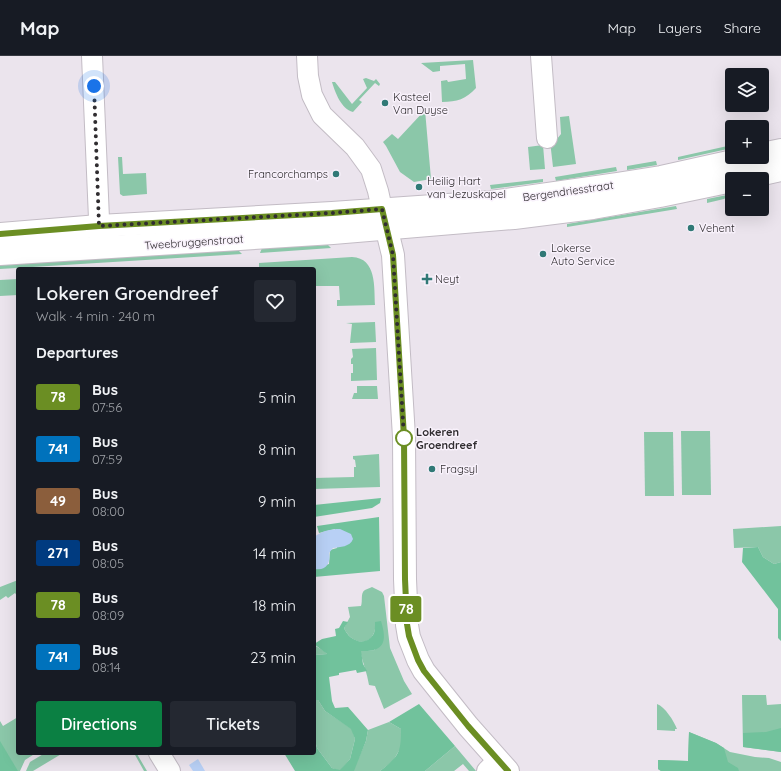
<!DOCTYPE html>
<html lang="en">
<head>
<meta charset="utf-8">
<style>
  body { margin:0; font-family:Quicksand,sans-serif; background:#242831; color:#f1f3f6; height:100vh; display:flex; flex-direction:column; font-size:15px; white-space:nowrap }
  * { box-sizing:border-box; margin:0 }
  p { font-size:13px; color:#9ea1a6 }
  .icon { flex:none; width:22px; height:22px; fill:none; stroke:currentColor; stroke-width:2; stroke-linecap:round; stroke-linejoin:round }
  .map { position:relative; flex:1; overflow:hidden }
  .side { position:absolute; left:16px; top:211px; width:300px; height:488px; display:flex; flex-direction:column; background:#171b24; border-radius:4px; box-shadow:0 4px 16px #0002 }
  .side>* { flex:none }
  .badge { padding:0 8px; border-radius:3px; font-size:14px; line-height:26px }
  .tools { position:absolute; left:725px; top:12px; display:grid; gap:8px }
  .tools a { display:grid; place-items:center; width:44px; height:44px; border-radius:4px; background:#171b24; box-shadow:0 4px 16px #0002; font-size:20px }
  .you { position:absolute; width:20px; height:20px; margin:-10px; border:3px solid #fff; border-radius:50%; background:#1a73e8; box-shadow:0 0 0 6px #1a73e833 }
  .map>.badge { position:absolute; translate:-50% -50%; box-shadow:0 0 0 2px #fff }
  h2 { padding:0 20px; font-size:15px; line-height:36px }
  .round { display:grid; place-items:center; flex:none; width:42px; height:42px; border-radius:4px; background:#242831 }
  .overview { display:flex; align-items:center; justify-content:space-between; height:68px; padding:0 20px }
  h1 { font-size:19px; font-weight:600; line-height:30px }
  .action { display:flex; gap:8px; margin-top:auto; padding:8px 20px }
  .action a { flex:1; height:46px; border-radius:4px; background:#0b8043; color:#fff; font-size:16px; font-weight:600; line-height:46px; text-align:center }
  .action a+a { background:#242831; color:#f1f3f6 }
  ul { padding:0; list-style:none }
  li { display:flex; align-items:center; gap:12px; height:52px; padding:0 20px }
  li div { flex:1 }
  li b { display:block; font-size:15px }
  li em { font-style:normal }
  li .badge { min-width:44px; font-weight:700; text-align:center }
  header { display:flex; align-items:center; gap:24px; box-sizing:border-box; height:56px; padding:0 20px; background:#171b24; border-bottom:1px solid #363941 }
  header strong { font-size:19px }
  nav { display:flex; gap:22px; margin-inline-start:auto; font-size:14px }
  .map>svg:first-child { display:block }
  .green { fill:#8bc7a9 }
  .forest { fill:#71c29c }
  .water { fill:#b8d0f5 }
  .lines { fill:none; stroke-linecap:round; stroke-linejoin:round }
  .minor-casing { stroke:#c3bcc5; stroke-width:22 }
  .tertiary-casing { stroke:#c3bcc5; stroke-width:24 }
  .primary-casing { stroke:#c3bcc5; stroke-width:24 }
  .minor { stroke:#fff; stroke-width:20 }
  .tertiary { stroke:#fff; stroke-width:22 }
  .primary { stroke:#fff; stroke-width:22 }
  .line-casing { stroke:#fff; stroke-width:9 }
  .line { stroke:#6b8e23; stroke-width:6 }
  .walk { stroke:#302d30; stroke-width:4; stroke-dasharray:0 7.2 }
  .poi-dot { fill:#307976; stroke:#f8f1fb; stroke-width:1.5 }
  .stop-dot { fill:#fff; stroke:#6b8e23; stroke-width:2 }
  .labels { text-anchor:middle; stroke-width:3; stroke-linejoin:round; paint-order:stroke }
  .poi-label { font-size:11px; fill:#302d30; stroke:#f8f1fb; text-anchor:start }
  .street-label { font-size:11px; fill:#302d30; stroke:#f8f1fb }
  .stop-label { font-size:11px; font-weight:bold; fill:#302d30; stroke:#f8f1fb; text-anchor:start }
</style>
</head>
<body>
<header>
<strong>Map</strong>
<nav><a>Map</a><a>Layers</a><a>Share</a></nav>
</header>
<div class="map">
<svg width="781" height="715" viewBox="0 0 781 715">
  <rect width="100%" height="100%" fill="#ebe4ed"/>
  <!-- green -->
  <g class="green">
    <path d="M473,4L476,32C466,43 457,46 442,46L441,25L447,24L448,26L466,23L465,8L440,10V15L433,16L421,7Z"/>
    <path d="M366,22L374,25L376,23L380,28L379,30L375,27L359,44L362,46L353,56C341,53 335,36 332,26H335L352,48L367,32L363,23Z"/>
    <path d="M425,54L431,123L414,126L400,116L386,90L383,86L392,78L398,83Z"/>
    <path d="M569,60L576,108L553,111L550,85L557,83L561,78L560,61Z"/>
    <path d="M543,89L545,113L530,114L528,91Z"/>
    <path d="M732,89V92L678,104V101Z"/>
    <path d="M118,101H122L123,118L146,117L147,138L123,140L120,138Z"/>
    <path d="M656,105L657,109L627,114V110Z"/>
    <path d="M616,111L617,115L556,125L555,121Z"/>
    <path d="M543,123V126L491,133L490,129Z"/>
    <path d="M732,138L724,143L707,147V143Z"/>
    <path d="M676,150L677,153L567,171V168Z"/>
    <path d="M328,189L331,192L260,197L262,192Z"/>
    <path d="M238,194L242,198L0,213V209Z"/>
    <path d="M352,201C377,202 374,232 375,249L337,250V244H340L339,230H314V213H259V207Z"/>
    <path d="M18,223V239L0,240V224Z"/>
    <path d="M375,266L376,286L350,287L352,268L346,267Z"/>
    <path d="M376,292L377,324L351,325V317H353V308H351V303L353,301L352,293Z"/>
    <path d="M357,330H377L378,343H352L354,337H357Z"/>
    <path d="M681,375H710L711,439H682Z"/>
    <path d="M644,376H673L674,440H645Z"/>
    <path d="M379,398L380,431L314,433V422L354,421V411H356L355,404L353,403V400Z"/>
    <path d="M781,470V506L774,508L763,501L758,491L734,492L733,473Z"/>
    <path d="M18,524V541L15,537L8,542L6,540L0,544V531Z"/>
    <path d="M372,531L382,536L384,540L390,592L404,625L412,638L384,653L375,630L369,629C367,617 363,607 360,595L375,594V573C371,593 350,587 344,572L350,561L348,551L361,550C363,545 360,537 365,534C367,533 370,532 372,531Z"/>
    <path d="M314,589L324,595L327,598L314,599Z"/>
    <path d="M742,639H766L767,649L781,648V696L743,691Z"/>
    <path d="M314,644H318L325,655L352,673L355,683L350,703L340,715L332,712L317,692L314,680Z"/>
    <path d="M657,648C665,651 674,665 677,673H675V675L657,674Z"/>
    <path d="M18,661V697H36L25,704L20,715H0V665L3,670Z"/>
    <path d="M389,666L401,673V691L393,705L380,715H353L366,685L368,674Z"/>
    <path d="M689,676L716,687L730,696L755,701L769,702L781,706V715H661L658,713V704L688,705Z"/>
    <path d="M455,690L476,715H469L463,708L454,715H425Z"/>
    <path d="M45,697H63L33,715H26L30,706Z"/>
    <path d="M134,697H138L137,698L147,715H144Z"/>
  </g>
  <!-- forest -->
  <g class="forest">
    <path d="M381,442L380,447L372,452L314,461V449Z"/>
    <path d="M379,461L380,515L314,521V512L329,508L330,494L337,492L335,473L319,477L317,470Z"/>
    <path d="M758,491L763,501L774,508L781,506V585L778,582V553L742,506L743,492Z"/>
    <path d="M343,565L348,566L344,572C348,583 364,592 373,579C375,576 375,571 375,566L381,565C384,575 388,590 374,594C370,595 365,595 361,595L363,608L367,615L357,617L356,614L339,617V619L329,621L332,645L335,652L348,651L368,674L366,685L354,715H295L284,697H314V680L317,692L332,712L340,714L350,703L355,683L351,673L325,655L318,644H314V599L327,598L314,588L322,583L336,580L335,573L339,572Z"/>
    <path d="M419,648L455,690L425,715H380C399,700 401,697 401,673L389,666Z"/>
    <path d="M781,672V696L743,691V677L766,676Z"/>
    <path d="M689,676L716,687L724,692L728,706L738,712L739,715H661L658,713V704L688,705Z"/>
    <path d="M0,685L18,715H0Z"/>
  </g>
  <!-- water -->
  <g class="water">
    <path d="M340,473L351,478L353,483C350,491 340,491 333,492L329,497C331,507 326,515 315,513L314,481C322,475 330,473 340,473Z"/>
    <path d="M198,703L205,715H193L189,709Z"/>
  </g>
  <g class="lines">
    <defs>
      <g id="minor">
        <path d="M92,0L100,186"/>
        <path d="M307,0L308,20L312,39L322,59L355,91L371,113L378,135L382,153"/>
        <path d="M541,0L547,82"/>
        <path d="M159,697L170,715"/>
        <path d="M487,715L498,704"/>
      </g>
      <path id="tertiary" d="M382,154L393,199L404,381L405,523L407,569L409,581L418,604L424,615L468,670L508,715"/>
      <g id="primary">
        <path d="M762,98L781,94"/>
        <path d="M741,123L781,114"/>
        <path d="M0,178L99,170L332,157L491,146L618,128L661,121L751,101"/>
        <path d="M0,198L333,177L514,162L593,152L660,140L732,125"/>
      </g>
    </defs>
    <!-- minor casing -->
    <use href="#minor" class="minor-casing"/>
    <!-- tertiary casing -->
    <use href="#tertiary" class="tertiary-casing"/>
    <!-- primary casing -->
    <use href="#primary" class="primary-casing"/>
    <!-- minor -->
    <use href="#minor" class="minor"/>
    <!-- tertiary -->
    <use href="#tertiary" class="tertiary"/>
    <!-- primary -->
    <use href="#primary" class="primary"/>
  </g>
  <g class="lines">
    <defs>
      <path id="line" d="M0,178L99,170L332,157L382,153L393,199L404,381L405,523L407,568L409,580L418,604L424,615L468,670L508,715"/>
    </defs>
    <!-- line casing -->
    <use href="#line" class="line-casing"/>
    <!-- line -->
    <use href="#line" class="line"/>
    <!-- walk -->
    <path class="walk" d="M94,30L99,170L332,157L382,153L393,199L404,382"/>
  </g>
  <!-- markers -->
  <g class="poi-dot">
    <circle cx="385" cy="47" r="4"/>
    <circle cx="336" cy="118" r="4"/>
    <circle cx="419" cy="131" r="4"/>
    <circle cx="691" cy="172" r="4"/>
    <circle cx="543" cy="198" r="4"/>
    <path d="M425 217h4v4h4v4h-4v4h-4v-4h-4v-4h4z"/>
    <circle cx="432" cy="413" r="4"/>
  </g>
  <circle class="stop-dot" cx="404" cy="382" r="8"/>
  <g class="labels">
    <!-- poi labels -->
    <g class="poi-label">
      <text x="393" y="45">Kasteel<tspan x="393" dy="13">Van Duyse</tspan></text>
      <text x="328" y="122" text-anchor="end">Francorchamps</text>
      <text x="427" y="129">Heilig Hart<tspan x="427" dy="13">van Jezuskapel</tspan></text>
      <text x="699" y="176">Vehent</text>
      <text x="551" y="196">Lokerse<tspan x="551" dy="13">Auto Service</tspan></text>
      <text x="435" y="227">Neyt</text>
      <text x="440" y="417">Fragsyl</text>
    </g>
    <!-- street labels -->
    <g class="street-label">
      <text transform="translate(568 135) rotate(-8)" y="4">Bergendriesstraat</text>
      <text transform="translate(194 186) rotate(-4)" y="4">Tweebruggenstraat</text>
    </g>
    <!-- stop labels -->
    <g class="stop-label">
      <text x="416" y="380">Lokeren<tspan x="416" dy="13">Groendreef</tspan></text>
    </g>
  </g>
</svg>
<div class="tools">
<a><svg class="icon" aria-label="layers" viewBox="0 0 24 24"><path d="M12 4l9 5-9 5-9-5zM3 14l9 5 9-5"/></svg></a>
<a>+</a>
<a>−</a>
</div>
<div class="you" style="left:94px;top:30px"></div>
<b class="badge" style="left:406px;top:553px;background:#6b8e23;color:#fff">78</b>
<section class="side">
<div class="overview"><div><h1>Lokeren Groendreef</h1><p>Walk · 4 min · 240 m</p></div><a class="round"><svg class="icon" aria-label="heart" viewBox="0 0 24 24"><path d="M12 20l-8-8c-3-5 5-10 8-4 3-6 11-1 8 4z"/></svg></a></div>
<h2>Departures</h2>
<ul>
<li><span class="badge" style="background:#6b8e23;color:#fff">78</span><div><b>Bus</b><p>07:56</p></div><em>5 min</em></li>
<li><span class="badge" style="background:#0072bc;color:#fff">741</span><div><b>Bus</b><p>07:59</p></div><em>8 min</em></li>
<li><span class="badge" style="background:#8b5e3c;color:#fff">49</span><div><b>Bus</b><p>08:00</p></div><em>9 min</em></li>
<li><span class="badge" style="background:#003b80;color:#fff">271</span><div><b>Bus</b><p>08:05</p></div><em>14 min</em></li>
<li><span class="badge" style="background:#6b8e23;color:#fff">78</span><div><b>Bus</b><p>08:09</p></div><em>18 min</em></li>
<li><span class="badge" style="background:#0072bc;color:#fff">741</span><div><b>Bus</b><p>08:14</p></div><em>23 min</em></li>
</ul>
<div class="action"><a>Directions</a><a>Tickets</a></div>
</section>
</div>
</body>
</html>
